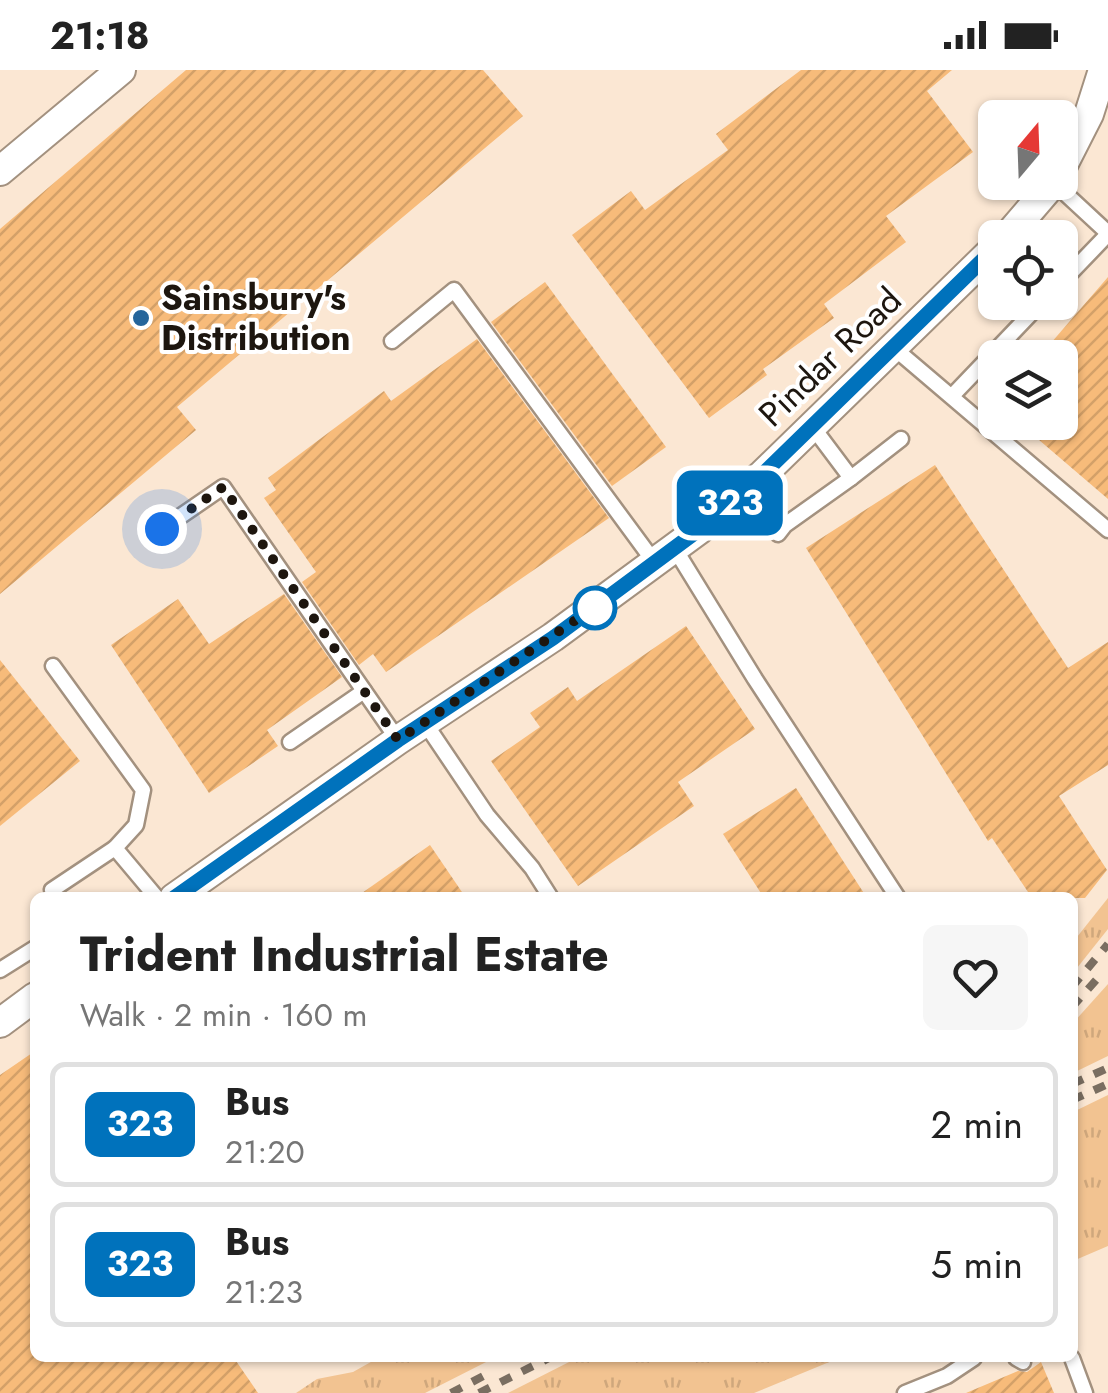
<!DOCTYPE html>
<html lang="en">
<head>
<meta charset="utf-8">
<style>
  body { margin:0; font-family:Jost,sans-serif; background:#f6f6f6; color:#222; height:100vh; display:flex; flex-direction:column; font-size:38px; white-space:nowrap }
  * { box-sizing:border-box; margin:0 }
  p { font-size:32px; color:#767676 }
  .icon { flex:none; width:55px; height:55px; fill:none; stroke:currentColor; stroke-width:2; stroke-linecap:round; stroke-linejoin:round }
  .map { position:relative; flex:1; overflow:hidden }
  .panel { position:absolute; left:30px; top:822px; width:1048px; height:470px; display:flex; flex-direction:column; background:#fff; border-radius:15px; box-shadow:0 2px 8px #0004 }
  .panel>* { flex:none }
  .badge { padding:0 20px; border-radius:15px; font-size:35px; line-height:65px }
  .needle { width:65px; rotate:19deg }
  .fabs { position:absolute; left:978px; top:30px; display:grid; gap:20px }
  .fabs a { display:grid; place-items:center; width:100px; height:100px; border-radius:15px; background:#fff; box-shadow:0 2px 8px #0004; font-size:50px }
  .you { position:absolute; width:50px; height:50px; margin:-25px; border:8px solid #fff; border-radius:50%; background:#1a73e8; box-shadow:0 0 0 15px #1a73e833 }
  .map>.badge { position:absolute; translate:-50% -50%; box-shadow:0 0 0 5px #fff }
  .round { display:grid; place-items:center; flex:none; width:105px; height:105px; border-radius:15px; background:#f6f6f6 }
  .summary { display:flex; align-items:center; justify-content:space-between; height:170px; padding:0 50px }
  h1 { font-size:48px; font-weight:700; line-height:75px }
  ul { padding:0; list-style:none }
  li { display:flex; align-items:center; gap:30px; height:125px; margin:0 20px 15px; padding:0 30px; border:5px solid #e0e0e0; border-radius:15px }
  li div { flex:1 }
  li b { display:block; font-size:38px }
  li em { font-style:normal }
  li .badge { min-width:110px; font-weight:700; text-align:center }
  .status { display:flex; justify-content:space-between; align-items:center; height:70px; padding:0 50px; background:#fff; direction:ltr }
  .status svg { height:28px; fill:currentColor }
  .map>svg:first-child { display:block }
  .grass { fill:url(#grass-tufts) }
  .building { fill:url(#building-hatch) }
  .lines { fill:none; stroke-linecap:round; stroke-linejoin:round }
  .service-casing { stroke:#a3917f; stroke-width:19 }
  .minor-casing { stroke:#a3917f; stroke-width:32 }
  .service { stroke:#fff; stroke-width:14 }
  .minor { stroke:#fff; stroke-width:28 }
  .rail { stroke:#7a6e61; stroke-width:8; stroke-dasharray:12 12; stroke-linecap:butt }
  .line-casing { stroke:#fff; stroke-width:22 }
  .line { stroke:#0072bc; stroke-width:15 }
  .walk { stroke:#1d160f; stroke-width:10; stroke-dasharray:0 18 }
  .poi-dot { fill:#25659b; stroke:#fff; stroke-width:4 }
  .stop-dot { fill:#fff; stroke:#0072bc; stroke-width:5 }
  .labels { text-anchor:middle; stroke-width:8; stroke-linejoin:round; paint-order:stroke }
  .poi-label { font-size:35px; font-weight:bold; fill:#1d160f; stroke:#fff; text-anchor:start }
  .street-label { font-size:35px; fill:#1d160f; stroke:#fff }
</style>
</head>
<body>
<div class="status"><b>21:18</b><svg viewBox="0 0 49 12"><path d="M0 12V9h3v3zM5 12V6h3v6zM10 12V3h3v9zM15 12V0h3v12zM26 1h20v11H26zM47 4h2v5h-2z"/></svg></div>
<div class="map">
<svg width="1108" height="1323" viewBox="0 0 1108 1323">
  <defs>
    <pattern id="grass-tufts" width="24" height="20" patternUnits="userSpaceOnUse" patternTransform="scale(2.5)"><rect width="24" height="20" fill="#f2c391"/><path d="M3 7l-1-3M5 7V3M7 7l1-3M15 17l-1-3M17 17v-4M19 17l1-3" fill="none" stroke="#cfa77c"/></pattern>
    <pattern id="building-hatch" width="6" height="6" patternUnits="userSpaceOnUse" patternTransform="scale(2.5)"><rect width="6" height="6" fill="#f7bb7a"/><path d="M-1 1l2-2M0 6l6-6M5 7l2-2" fill="none" stroke="#d3a068"/></pattern>
  </defs>
  <rect width="100%" height="100%" fill="#fbe7d3"/>
  <!-- grass -->
  <g class="grass">
    <path d="M1108,828V859L1073,903V872Z"/>
    <path d="M1108,914V986L1073,1003V953Z"/>
    <path d="M1108,1025V1176L1073,1191V1042Z"/>
    <path d="M378,1288H494L425,1323H296L317,1309L353,1302Z"/>
    <path d="M577,1288H839L754,1323H508Z"/>
  </g>
  <!-- building -->
  <g class="building">
    <path d="M186,0H483L523,46L177,337L196,360L0,524V159Z"/>
    <path d="M801,0H952L927,21L973,82L886,146L906,172L824,234L834,248L763,299L767,305L709,348L572,165L631,121L645,140L728,80L716,64Z"/>
    <path d="M1108,207V429L1018,352H1060V288H1038Z"/>
    <path d="M545,212L666,377L612,416L491,252Z"/>
    <path d="M477,269L609,448L386,602L373,584L359,595L302,512L316,502L264,428L276,420L268,408L384,321L391,331Z"/>
    <path d="M935,395L1068,598L1108,572V695L1059,726L1107,800L1085,828H1032L992,768L988,771L806,478Z"/>
    <path d="M284,524L342,607L267,660L278,676L209,723L111,575L178,529L209,574Z"/>
    <path d="M686,556L755,659L678,712L694,736L578,816L491,691L540,657L530,643L568,617L577,631Z"/>
    <path d="M0,590L80,691L0,756Z"/>
    <path d="M796,718L867,828H764L723,764Z"/>
    <path d="M430,775L466,828H355Z"/>
    <path d="M35,981V1288H234L258,1323H0V1005Z"/>
    <path d="M1041,1292L1054,1323H966L1018,1301L1027,1302Z"/>
  </g>
  <g class="lines">
    <defs>
      <g id="service">
        <path d="M1054,113L1108,163"/>
        <path d="M1060,214L1108,164"/>
        <path d="M392,271L454,220L655,493"/>
        <path d="M894,278L1108,460"/>
        <path d="M952,326L1042,232"/>
        <path d="M851,408L901,369"/>
        <path d="M162,459L223,417L398,670"/>
        <path d="M778,464L785,455L851,408L812,356"/>
        <path d="M675,479L755,609L898,828"/>
        <path d="M53,596L143,720L136,755L115,778L157,828"/>
        <path d="M425,653L487,745L532,798L551,828"/>
        <path d="M290,672L364,621"/>
        <path d="M54,828L52,820L115,778"/>
        <path d="M0,900L35,878"/>
        <path d="M1016,1288L1023,1292"/>
        <path d="M1072,1288L1085,1323"/>
        <path d="M905,1323L947,1306L974,1288"/>
      </g>
      <g id="minor">
        <path d="M0,101L121,0"/>
        <path d="M1060,101L1089,44L1103,0"/>
        <path d="M1006,168L1054,112"/>
        <path d="M174,828L398,670L553,567L700,459L763,404L995,178"/>
        <path d="M0,953L35,927"/>
      </g>
    </defs>
    <!-- service casing -->
    <use href="#service" class="service-casing"/>
    <!-- minor casing -->
    <use href="#minor" class="minor-casing"/>
    <!-- service -->
    <use href="#service" class="service"/>
    <!-- minor -->
    <use href="#minor" class="minor"/>
    <!-- rail -->
    <g class="rail">
      <path d="M1072,917L1108,874"/>
      <path d="M1072,937L1098,908"/>
      <path d="M1072,1014L1108,998"/>
      <path d="M1072,1030L1108,1014"/>
      <path d="M451,1323L491,1302"/>
      <path d="M479,1323L549,1288"/>
    </g>
  </g>
  <g class="lines">
    <defs>
      <path id="line" d="M174,828L398,670L553,568L700,459L763,404L995,178"/>
    </defs>
    <!-- line casing -->
    <use href="#line" class="line-casing"/>
    <!-- line -->
    <use href="#line" class="line"/>
    <!-- walk -->
    <path class="walk" d="M162,459L223,417L398,670L607,529L595,538"/>
  </g>
  <!-- markers -->
  <circle class="poi-dot" cx="141" cy="248" r="10"/>
  <circle class="stop-dot" cx="595" cy="538" r="20"/>
  <g class="labels">
    <!-- poi labels -->
    <g class="poi-label">
      <text x="161" y="240">Sainsbury's<tspan x="161" dy="40">Distribution</tspan></text>
    </g>
    <!-- street labels -->
    <g class="street-label">
      <text transform="translate(830 287) rotate(-44)" y="12">Pindar Road</text>
    </g>
  </g>
</svg>
<div class="fabs">
<a><svg class="needle" viewBox="-14 -14 28 28"><path d="M0-13l5 13h-10z" fill="#e53935"/><path d="M0 13l5-13h-10z" fill="#767676"/></svg></a>
<a><svg class="icon" aria-label="locate" viewBox="0 0 24 24"><circle cx="12" cy="12" r="6"/><path d="M12 2v4M12 18v4M2 12h4M18 12h4"/></svg></a>
<a><svg class="icon" aria-label="layers" viewBox="0 0 24 24"><path d="M12 4l9 5-9 5-9-5zM3 14l9 5 9-5"/></svg></a>
</div>
<div class="you" style="left:162px;top:459px"></div>
<b class="badge" style="left:730px;top:433px;background:#0072bc;color:#fff">323</b>
<section class="panel">
<div class="summary"><div><h1>Trident Industrial Estate</h1><p>Walk · 2 min · 160 m</p></div><a class="round"><svg class="icon" aria-label="heart" viewBox="0 0 24 24"><path d="M12 20l-8-8c-3-5 5-10 8-4 3-6 11-1 8 4z"/></svg></a></div>
<ul>
<li><span class="badge" style="background:#0072bc;color:#fff">323</span><div><b>Bus</b><p>21:20</p></div><em>2 min</em></li>
<li><span class="badge" style="background:#0072bc;color:#fff">323</span><div><b>Bus</b><p>21:23</p></div><em>5 min</em></li>
</ul>
</section>
</div>
</body>
</html>
